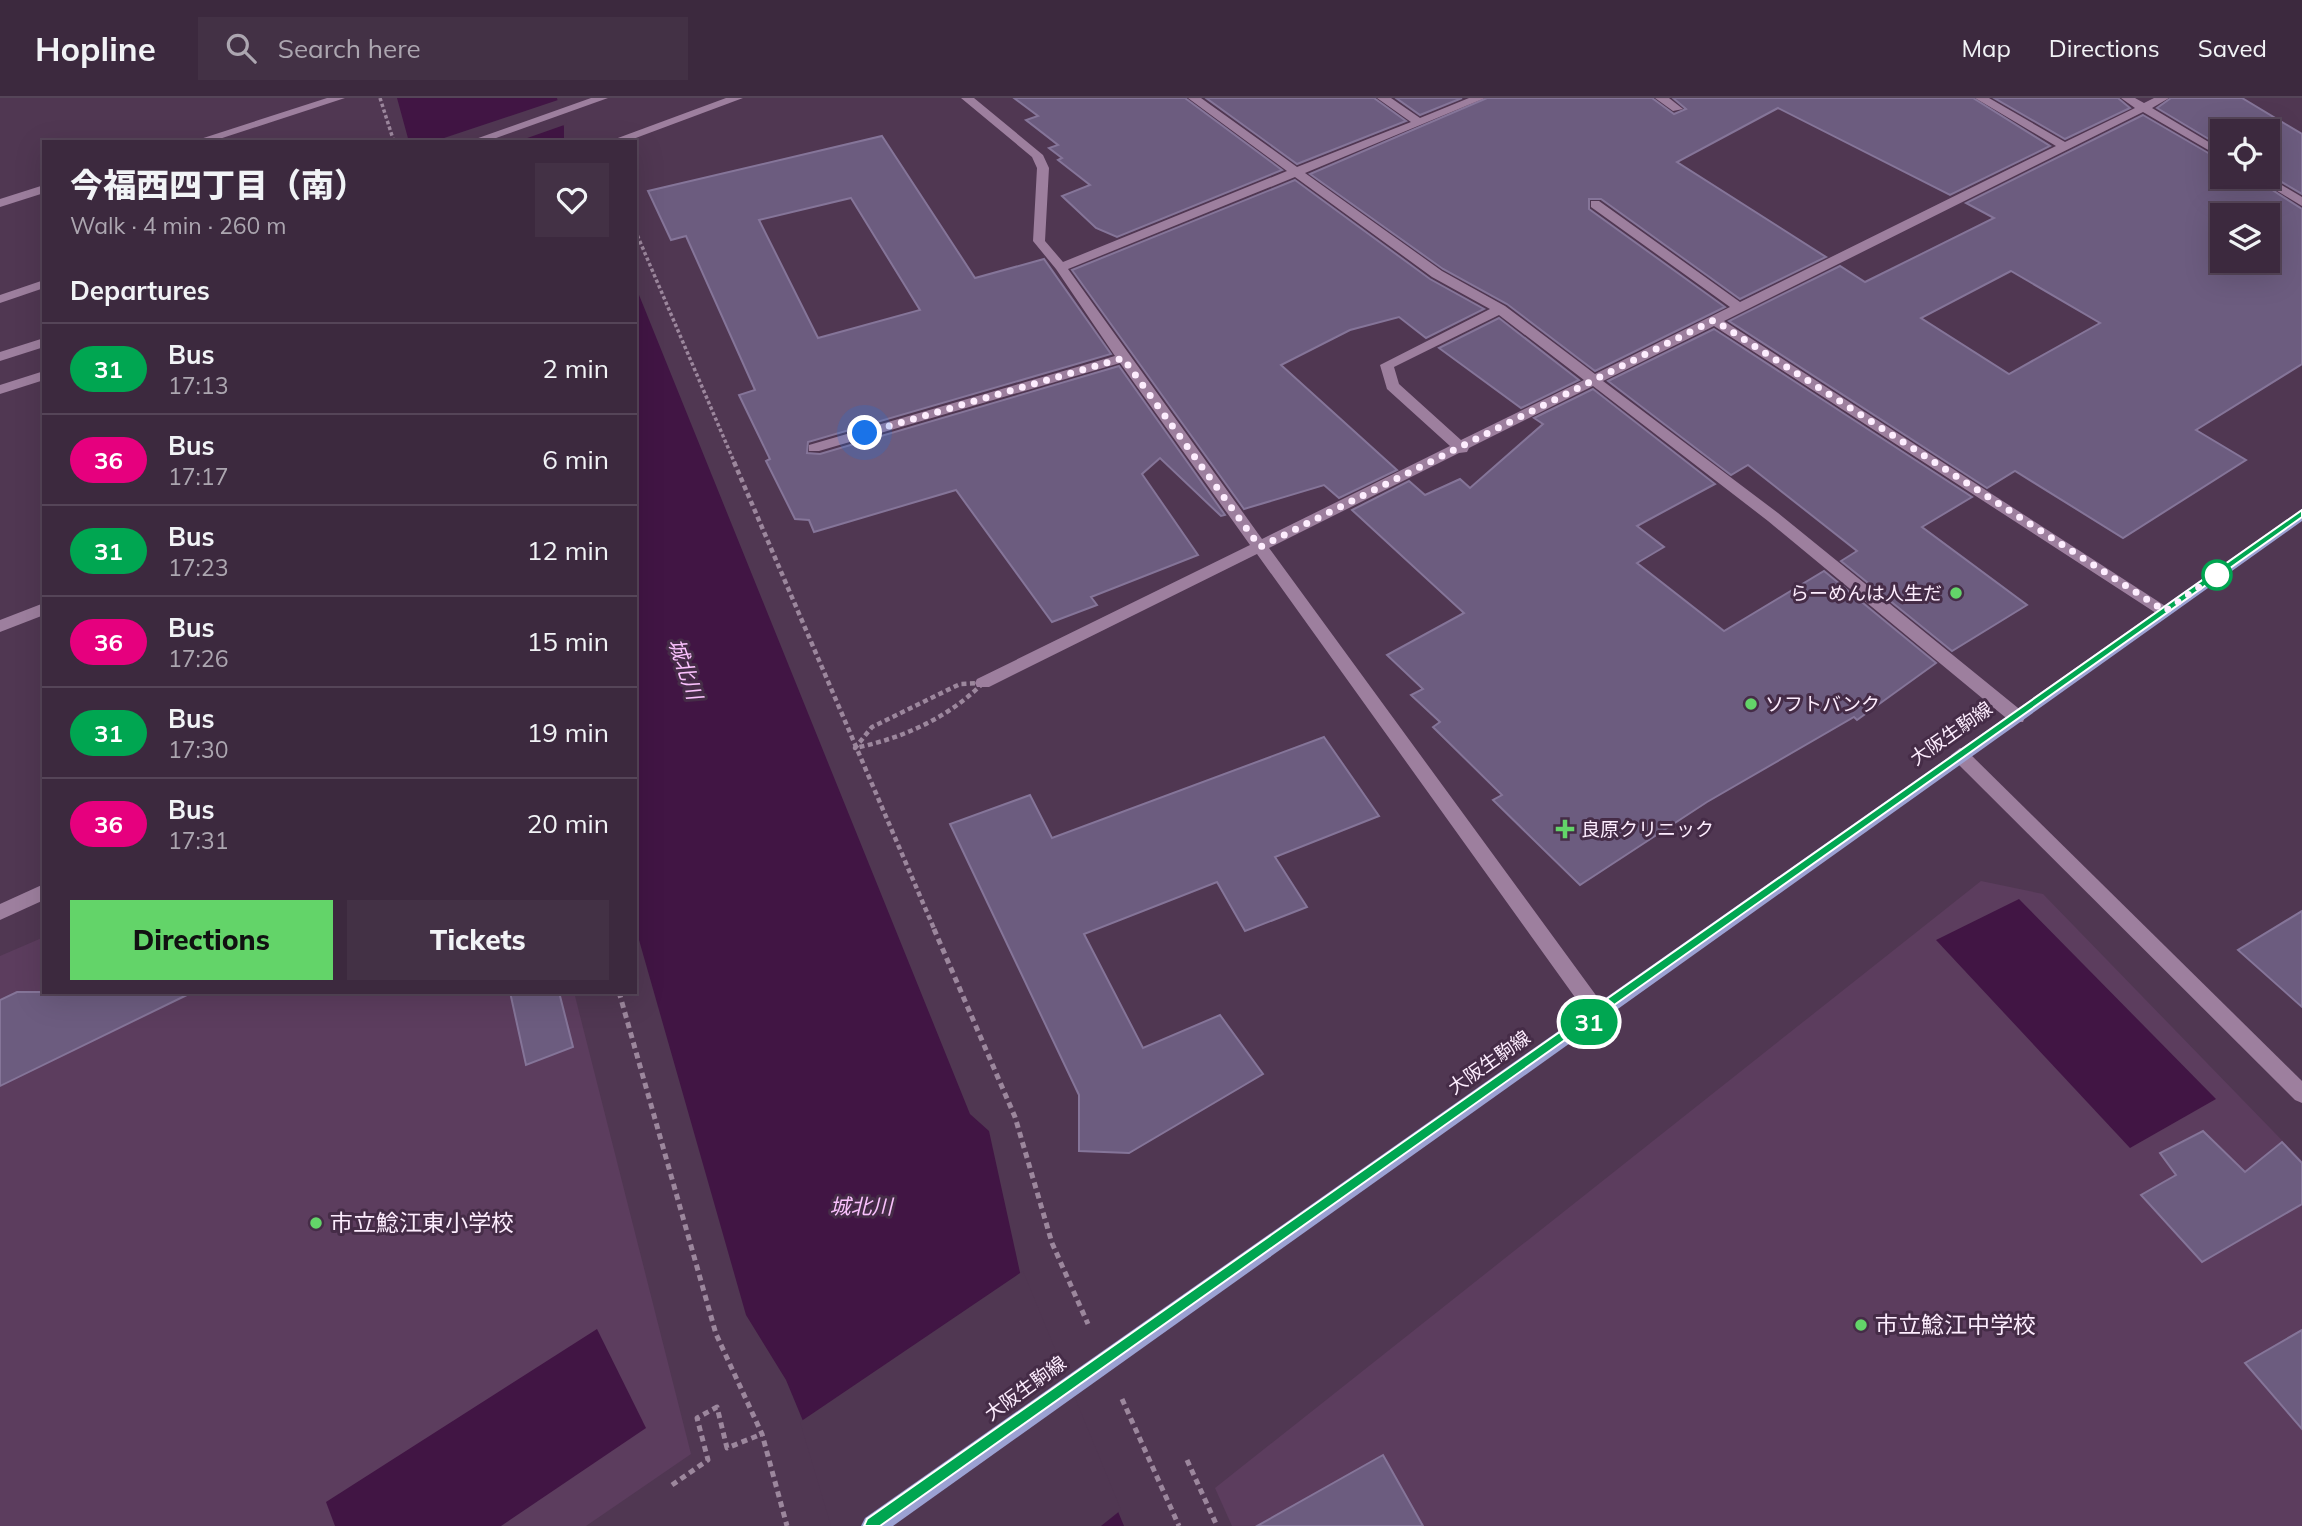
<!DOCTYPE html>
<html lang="en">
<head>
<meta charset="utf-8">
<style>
  body { margin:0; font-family:Mulish,"Noto Sans JP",sans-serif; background:#433145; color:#f1f3f6; height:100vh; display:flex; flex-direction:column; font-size:26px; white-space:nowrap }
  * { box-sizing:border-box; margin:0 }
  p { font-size:23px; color:#aca6b0 }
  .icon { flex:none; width:38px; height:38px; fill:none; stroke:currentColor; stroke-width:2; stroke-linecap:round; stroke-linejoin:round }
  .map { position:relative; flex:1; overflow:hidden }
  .sheet { position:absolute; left:42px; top:42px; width:595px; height:854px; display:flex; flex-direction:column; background:#3c293e; border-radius:0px; box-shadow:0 7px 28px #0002,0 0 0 2px #554558 }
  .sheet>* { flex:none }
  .badge { padding:0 14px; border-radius:23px; font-size:24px; line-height:46px }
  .buttons { position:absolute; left:2210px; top:21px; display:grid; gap:14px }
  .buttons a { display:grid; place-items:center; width:70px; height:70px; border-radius:0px; background:#3c293e; box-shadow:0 7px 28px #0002,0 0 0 2px #554558; font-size:35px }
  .you { position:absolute; width:35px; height:35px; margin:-18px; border:5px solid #fff; border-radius:50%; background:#1a73e8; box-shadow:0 0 0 10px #1a73e833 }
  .map>.badge { position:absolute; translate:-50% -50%; box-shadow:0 0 0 4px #fff }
  h2 { padding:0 28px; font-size:26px; line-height:63px }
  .round { display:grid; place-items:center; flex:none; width:74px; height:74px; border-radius:0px; background:#433145 }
  .summary { display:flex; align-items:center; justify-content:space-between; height:119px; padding:0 28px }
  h1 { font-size:33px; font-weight:800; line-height:52px }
  .action { display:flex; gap:14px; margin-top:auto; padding:14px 28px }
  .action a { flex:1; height:80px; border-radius:0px; background:#63d469; color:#111; font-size:28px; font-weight:800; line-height:80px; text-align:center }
  .action a+a { background:#433145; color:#f1f3f6 }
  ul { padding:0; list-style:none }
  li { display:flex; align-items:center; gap:21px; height:91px; padding:0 28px; border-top:2px solid #554558 }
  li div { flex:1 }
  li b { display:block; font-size:26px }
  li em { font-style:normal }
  li .badge { min-width:77px; font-weight:700; text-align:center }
  header { display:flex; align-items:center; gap:42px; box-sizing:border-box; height:98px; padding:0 35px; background:#3c293e; border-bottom:2px solid #554558 }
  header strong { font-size:33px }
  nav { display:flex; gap:38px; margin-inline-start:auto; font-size:24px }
  .search { width:490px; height:63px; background:#433145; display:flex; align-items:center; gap:18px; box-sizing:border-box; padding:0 24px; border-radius:0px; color:#aca6b0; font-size:26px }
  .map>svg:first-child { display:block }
  .built { fill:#5c3d5e }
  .water { fill:#411544 }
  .pier { fill:#503752 }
  .building { fill:#6c5c7f; stroke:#857599; stroke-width:2; fill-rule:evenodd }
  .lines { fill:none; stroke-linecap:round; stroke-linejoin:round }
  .path-far2 { stroke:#9c879d; stroke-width:3.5; stroke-dasharray:3.5 2.5; stroke-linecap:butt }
  .path-far1 { stroke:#9c879d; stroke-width:4.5; stroke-dasharray:5 3.5; stroke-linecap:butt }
  .path { stroke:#9c879d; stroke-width:5; stroke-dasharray:6 4.5; stroke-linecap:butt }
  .minor { fill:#9d7f9e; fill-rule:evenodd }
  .major { fill:#9ba1d3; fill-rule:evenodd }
  .line { fill:#00a651; stroke:#fff; stroke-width:2 }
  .walk { stroke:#fdedfe; stroke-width:7; stroke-dasharray:0 12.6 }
  .stop-dot { fill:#fff; stroke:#00a651; stroke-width:3.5 }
  .poi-dot { fill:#63d469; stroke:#452c47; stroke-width:2.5 }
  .labels { text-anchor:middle; stroke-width:6; stroke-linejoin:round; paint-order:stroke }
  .poi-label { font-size:19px; fill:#fdedfe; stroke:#452c47; text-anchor:start }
  .street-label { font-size:19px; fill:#fdedfe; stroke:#452c47 }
  .water-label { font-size:21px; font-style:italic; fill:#fac1fd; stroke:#452c47 }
  .near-poi-label { font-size:23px; fill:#fdedfe; stroke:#452c47; text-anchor:start }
</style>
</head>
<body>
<header>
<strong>Hopline</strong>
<div class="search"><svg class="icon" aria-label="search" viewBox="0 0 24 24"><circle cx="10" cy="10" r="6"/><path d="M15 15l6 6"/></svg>Search here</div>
<nav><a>Map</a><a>Directions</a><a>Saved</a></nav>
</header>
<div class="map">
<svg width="2302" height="1428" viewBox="0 0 2302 1428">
  <rect width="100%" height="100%" fill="#503752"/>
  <!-- built -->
  <g class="built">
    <path d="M1981,783L2043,796L2302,1063V1428H1232L1215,1390Z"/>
    <path d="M44,839V894H574L691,1356L586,1428H0V858Z"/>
  </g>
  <!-- water -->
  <g class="water">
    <path d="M397,0H557L564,29V44H409Z"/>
    <path d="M635,187L970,1016L989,1033L1021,1179L1124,1428H835L803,1323L786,1282L746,1217L635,828Z"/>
    <path d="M2019,801L2216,1001L2130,1050L1936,842Z"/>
    <path d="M597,1231L646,1330L501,1428H335L326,1404Z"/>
  </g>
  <!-- pier -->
  <g class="pier">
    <path d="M561,1L567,26L516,44H432Z"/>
    <path d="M1023,1173L1121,1412L1101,1428H831L800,1324Z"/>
  </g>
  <!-- building -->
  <g class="building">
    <path d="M1014,0H1185L1282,72L1117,139L1096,130L1062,98L1090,87L1058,62L1062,60L1049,50L1058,47L1026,22L1038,18Z"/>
    <path d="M1206,0H1374L1406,23L1297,66Z"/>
    <path d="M1396,0H1462L1420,17Z"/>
    <path d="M1487,0H1652L1674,16L1686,11L1673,0H1973L2050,48L1950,97L1778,10L1677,64L1826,159L1740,201L1601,101H1589V111L1725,209L1595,273L1507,206L1443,171L1310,76Z"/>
    <path d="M1994,0H2118L2130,10L2065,41Z"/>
    <path d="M2171,0H2242L2302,36V96L2268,76V33H2222V49L2157,10Z"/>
    <path d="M2143,17L2222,63V79H2252L2302,111V266L2196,332L2246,362L2123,440L2015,373L1987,390L1729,223L1840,168L1865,184L1994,120L1966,105ZM2222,117H2268V163H2222ZM2011,173L2100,225L2009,276L1921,220Z"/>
    <path d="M882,38L975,180L1044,161L1111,256L808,344L807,355L820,356L1119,268L1225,417L1221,418L1160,360L1142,376L1198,457L1091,499L1097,507L1052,524L956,392L814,434L809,422L795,421L766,363L770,361L739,297L755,292L686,138L671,142L648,93ZM851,100L920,212L818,240L759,122Z"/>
    <path d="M1295,82L1430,181L1484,211L1426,240L1399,219L1350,232L1281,267L1397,372L1339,400L1324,387L1244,411L1072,172Z"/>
    <path d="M1499,220L1579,282L1521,310L1439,250Z"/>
    <path d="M1714,231L1972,399L1922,429L2027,507L1952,553L1841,463L1857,453L1748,367L1731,377L1608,283Z"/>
    <path d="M1593,291L1715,386L1637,428L1664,449L1637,465L1724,533L1824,473L1936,565L1857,622L1854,619L1707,704L1580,787L1493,702L1502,697L1433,629L1440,624L1411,597L1423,591L1387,557L1464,515L1352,412L1409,383L1425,397L1460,381L1470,390L1543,326L1534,320Z"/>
    <path d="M1324,639L1379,718L1275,759L1307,809L1245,833L1217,784L1084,836L1143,950L1220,917L1263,976L1129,1055L1079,1053V997L950,726L1030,697L1052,740Z"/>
    <path d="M2302,813V909L2238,852Z"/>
    <path d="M17,894H193L0,988V902Z"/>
    <path d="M510,894H559L573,949L526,967Z"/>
    <path d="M2203,1033L2245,1074L2282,1044L2302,1065V1106L2202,1164L2141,1097L2176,1077L2160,1055Z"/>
    <path d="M2302,1232V1331L2245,1265Z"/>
    <path d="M1383,1357L1423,1428H1257Z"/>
  </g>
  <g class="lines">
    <!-- path-far2 -->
    <g class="path-far2">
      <path d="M380,0L394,44"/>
      <path d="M635,132L735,366"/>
    </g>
    <!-- path-far1 -->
    <g class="path-far1">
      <path d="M734,364L935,833"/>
      <path d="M983,585C948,620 903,640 855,650L872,629L960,586Z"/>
    </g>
    <!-- path -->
    <g class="path">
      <path d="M934,831L1015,1019L1052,1145L1088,1226"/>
      <path d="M619,894L716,1236L762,1336L787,1428"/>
      <path d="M1122,1301L1179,1428"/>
      <path d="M1187,1362L1217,1428"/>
      <path d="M672,1387L708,1362L697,1320L717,1309L727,1350L762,1336"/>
    </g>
    <!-- minor -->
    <g class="minor">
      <path d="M327,0H345L210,44H191Z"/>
      <path d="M591,0H608L485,44H467Z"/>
      <path d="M726,0H743L625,44H607Z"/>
      <path d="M961,0H974L1043,57L1049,70L1045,143L1063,164L1287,73L1188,0H1201L1297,69L1411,24L1377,0H1391L1420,20L1469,0H1485L1305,75L1442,173L1505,208L1595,276L1730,209L1591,109V103H1599L1740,204L2056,48L1975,0H1989L2065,44L2135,10L2121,0H2135L2144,5L2154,0H2169L2152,10L2222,52V60L2143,14L1724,223L2173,513L2165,519L2159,517L1714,228L1603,283L1778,415L2023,614L2025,619L2023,624H2011L1768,423L1593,288L1469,350L1467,354L1459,355L1269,450L1606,911L1609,917L1606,923L1599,926L1592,923L1257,456L989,589H977L975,585L977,581L1250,447L1120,265L819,353H809V347L1115,258L1056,171L1033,143L1037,70L1032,59ZM1295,79L1432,179L1490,211L1380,267L1387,291L1450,348L1262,441L1068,171ZM1499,217L1584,282L1461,342L1399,286L1394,269Z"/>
      <path d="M1655,0H1669L1683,11L1673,13Z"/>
      <path d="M2254,79H2268L2302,99V108Z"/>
      <path d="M44,87V95L0,109V101Z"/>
      <path d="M44,182V190L0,205V197Z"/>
      <path d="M44,240V249L0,263V254Z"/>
      <path d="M44,273V282L0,296V287Z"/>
      <path d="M44,505V517L0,534V522Z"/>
      <path d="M1960,650L1966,652L2302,983V1005L2295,1002L1954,662L1951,657Z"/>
      <path d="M44,786V802L0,822V806Z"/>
    </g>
    <!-- major -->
    <path class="major" d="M2302,411V423L893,1428H861L865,1420Z"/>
  </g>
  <!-- line -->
  <path class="line" d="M2302,412V419L880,1428H864L867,1421Z"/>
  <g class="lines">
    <!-- walk -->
    <path class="walk" d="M865,335L1123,260L1260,449L1714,222L2165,513L2223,472L2217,477"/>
  </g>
  <!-- markers -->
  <circle class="stop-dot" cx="2217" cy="477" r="14"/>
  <g class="poi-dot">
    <circle cx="1956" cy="495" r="7"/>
    <circle cx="1751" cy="606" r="7"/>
    <path d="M1561.5 720.5h7v7h7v7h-7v7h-7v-7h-7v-7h7z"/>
    <circle cx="316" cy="1125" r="7"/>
    <circle cx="1861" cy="1227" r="7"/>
  </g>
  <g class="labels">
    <!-- poi labels -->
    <g class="poi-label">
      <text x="1942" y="502" text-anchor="end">らーめんは人生だ</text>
      <text x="1765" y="613">ソフトバンク</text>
      <text x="1581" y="738">良原クリニック</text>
    </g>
    <!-- street labels -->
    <g class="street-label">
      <text transform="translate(1951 635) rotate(-35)" y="7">大阪生駒線</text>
      <text transform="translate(1489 964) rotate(-35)" y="7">大阪生駒線</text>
      <text transform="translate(1025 1290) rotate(-36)" y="7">大阪生駒線</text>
    </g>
    <!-- water labels -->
    <g class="water-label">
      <text transform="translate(685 571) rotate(71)" y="7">城北川</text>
      <text x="861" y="1116">城北川</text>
    </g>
    <!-- near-poi labels -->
    <g class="near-poi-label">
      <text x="330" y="1133">市立鯰江東小学校</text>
      <text x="1875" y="1235">市立鯰江中学校</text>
    </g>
  </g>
</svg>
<div class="buttons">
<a><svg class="icon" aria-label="locate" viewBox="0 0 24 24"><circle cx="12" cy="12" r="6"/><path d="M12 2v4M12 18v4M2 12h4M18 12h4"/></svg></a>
<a><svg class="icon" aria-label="layers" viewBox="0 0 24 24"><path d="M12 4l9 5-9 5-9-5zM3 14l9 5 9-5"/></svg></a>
</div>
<div class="you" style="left:865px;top:335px"></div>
<b class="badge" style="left:1589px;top:924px;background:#00a651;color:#fff">31</b>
<section class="sheet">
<div class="summary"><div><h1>今福西四丁目（南）</h1><p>Walk · 4 min · 260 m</p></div><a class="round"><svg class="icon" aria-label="heart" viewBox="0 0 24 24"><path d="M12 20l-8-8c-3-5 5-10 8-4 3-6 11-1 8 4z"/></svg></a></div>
<h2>Departures</h2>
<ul>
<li><span class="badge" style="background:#00a651;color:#fff">31</span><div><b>Bus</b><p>17:13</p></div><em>2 min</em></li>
<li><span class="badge" style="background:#e6007e;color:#fff">36</span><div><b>Bus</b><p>17:17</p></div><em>6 min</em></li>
<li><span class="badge" style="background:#00a651;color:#fff">31</span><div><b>Bus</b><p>17:23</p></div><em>12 min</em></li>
<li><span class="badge" style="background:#e6007e;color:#fff">36</span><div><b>Bus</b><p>17:26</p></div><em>15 min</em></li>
<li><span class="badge" style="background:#00a651;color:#fff">31</span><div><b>Bus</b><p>17:30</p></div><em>19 min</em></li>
<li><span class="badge" style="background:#e6007e;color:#fff">36</span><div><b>Bus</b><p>17:31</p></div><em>20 min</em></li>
</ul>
<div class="action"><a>Directions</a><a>Tickets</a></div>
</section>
</div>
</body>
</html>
